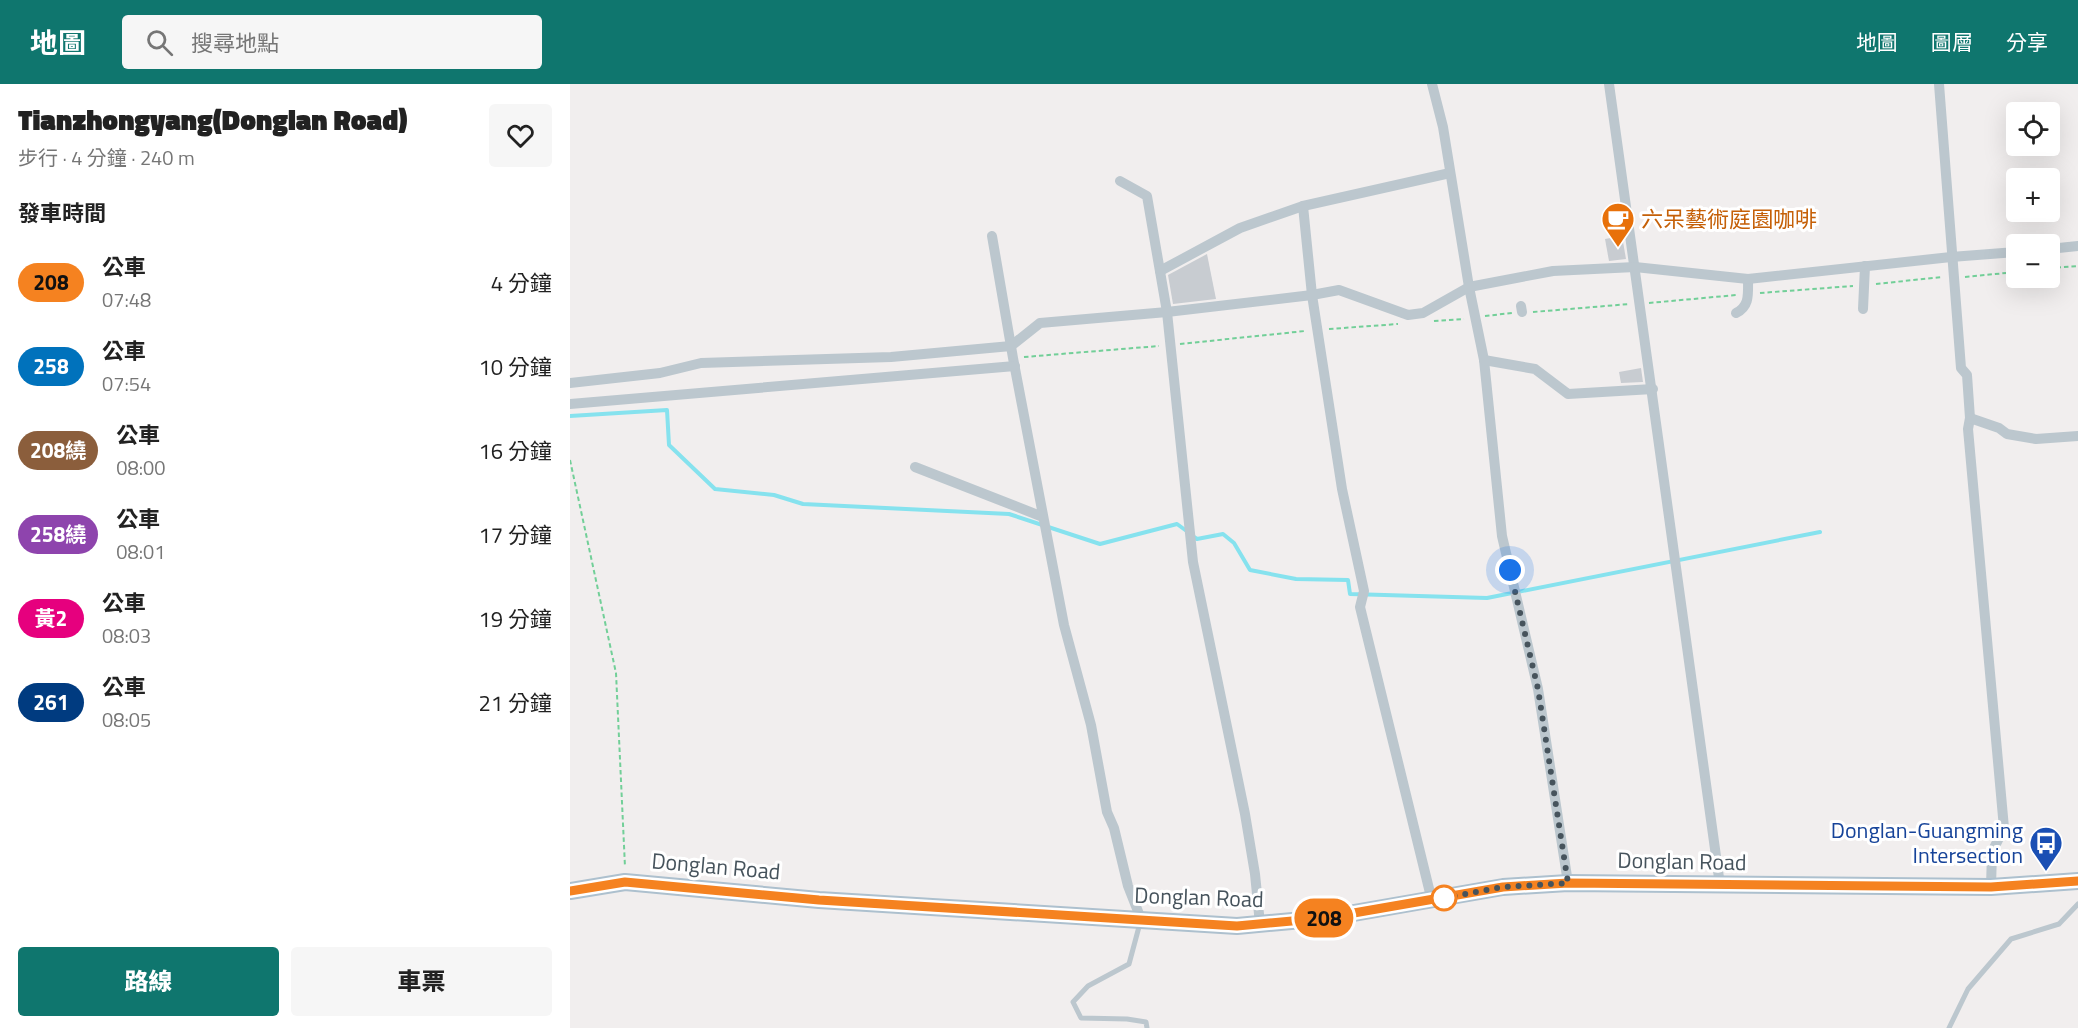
<!DOCTYPE html>
<html lang="zh-TW">
<head>
<meta charset="utf-8">
<style>
  body { margin:0; font-family:"Titillium Web","Noto Sans TC",sans-serif; background:#f6f6f6; color:#222; height:100vh; display:flex; flex-direction:column; font-size:22px; white-space:nowrap }
  * { box-sizing:border-box; margin:0 }
  p { font-size:20px; color:#767676 }
  .icon { flex:none; width:33px; height:33px; fill:none; stroke:currentColor; stroke-width:2; stroke-linecap:round; stroke-linejoin:round }
  .map { position:relative; flex:1; overflow:hidden }
  .side { display:flex; flex-direction:column; background:#fff; width:570px }
  .side>* { flex:none }
  .badge { padding:0 12px; border-radius:20px; font-size:21px; line-height:39px }
  .tools { position:absolute; left:1436px; top:18px; display:grid; gap:12px }
  .tools a { display:grid; place-items:center; width:54px; height:54px; border-radius:6px; background:#fff; box-shadow:0 6px 24px #0002; font-size:30px }
  .you { position:absolute; width:30px; height:30px; margin:-15px; border:4px solid #fff; border-radius:50%; background:#1a73e8; box-shadow:0 0 0 9px #1a73e833 }
  .map>.badge { position:absolute; translate:-50% -50%; box-shadow:0 0 0 3px #fff }
  h2 { padding:0 18px; font-size:22px; line-height:54px }
  .round { display:grid; place-items:center; flex:none; width:63px; height:63px; border-radius:6px; background:#f6f6f6 }
  .headline { display:flex; align-items:center; justify-content:space-between; height:102px; padding:0 18px }
  h1 { font-size:28px; font-weight:800; line-height:45px }
  .primary-button { display:flex; gap:12px; margin-top:auto; padding:12px 18px }
  .primary-button a { flex:1; height:69px; border-radius:6px; background:#0f766e; color:#fff; font-size:24px; font-weight:800; line-height:69px; text-align:center }
  .primary-button a+a { background:#f6f6f6; color:#222 }
  ul { padding:0; list-style:none }
  li { display:flex; align-items:center; gap:18px; height:84px; padding:0 18px }
  li div { flex:1 }
  li b { display:block; font-size:22px }
  li em { font-style:normal }
  li .badge { min-width:66px; font-weight:700; text-align:center }
  header { display:flex; align-items:center; gap:36px; box-sizing:border-box; height:84px; padding:0 30px; background:#0f766e; color:#fff }
  header strong { font-size:28px }
  nav { display:flex; gap:33px; margin-inline-start:auto; font-size:21px }
  .search { width:420px; height:54px; background:#f6f6f6; display:flex; align-items:center; gap:15px; box-sizing:border-box; padding:0 21px; border-radius:6px; color:#767676; font-size:22px }
  main { display:flex; flex:1; min-height:0 }
  .map>svg:first-child { display:block }
  .lines { fill:none; stroke-linecap:round; stroke-linejoin:round }
  .stream { stroke:#86e2ee; stroke-width:4 }
  .building { fill:#c8ccd1 }
  .path { stroke:#72cf98; stroke-width:2; stroke-dasharray:4.5 3; stroke-linecap:butt }
  .lane { stroke:#bcc7ce; stroke-width:5 }
  .street { stroke:#bcc7ce; stroke-width:10 }
  .primary { stroke:#adc0ce; stroke-width:18 }
  .line-casing { stroke:#fff; stroke-width:14 }
  .line { stroke:#f58220; stroke-width:9 }
  .walk { stroke:#46535c; stroke-width:6; stroke-dasharray:0 10.8 }
  .stop-dot { fill:#fff; stroke:#f58220; stroke-width:3 }
  .labels { text-anchor:middle; stroke-width:6; stroke-linejoin:round; paint-order:stroke }
  .food-label { font-size:22px; fill:#c56008; stroke:#fff; text-anchor:start }
  .transit-label { font-size:22px; fill:#164399; stroke:#fff; text-anchor:end }
  .street-label { font-size:22px; fill:#46535c; stroke:#fff }
</style>
</head>
<body>
<header>
<strong>地圖</strong>
<div class="search"><svg class="icon" aria-label="search" viewBox="0 0 24 24"><circle cx="10" cy="10" r="6"/><path d="M15 15l6 6"/></svg>搜尋地點</div>
<nav><a>地圖</a><a>圖層</a><a>分享</a></nav>
</header>
<main>
<section class="side">
<div class="headline"><div><h1>Tianzhongyang(Donglan Road)</h1><p>步行 · 4 分鐘 · 240 m</p></div><a class="round"><svg class="icon" aria-label="heart" viewBox="0 0 24 24"><path d="M12 20l-8-8c-3-5 5-10 8-4 3-6 11-1 8 4z"/></svg></a></div>
<h2>發車時間</h2>
<ul>
<li><span class="badge" style="background:#f58220;color:#111">208</span><div><b>公車</b><p>07:48</p></div><em>4 分鐘</em></li>
<li><span class="badge" style="background:#0072bc;color:#fff">258</span><div><b>公車</b><p>07:54</p></div><em>10 分鐘</em></li>
<li><span class="badge" style="background:#8b5e3c;color:#fff">208繞</span><div><b>公車</b><p>08:00</p></div><em>16 分鐘</em></li>
<li><span class="badge" style="background:#8e44ad;color:#fff">258繞</span><div><b>公車</b><p>08:01</p></div><em>17 分鐘</em></li>
<li><span class="badge" style="background:#e6007e;color:#fff">黃2</span><div><b>公車</b><p>08:03</p></div><em>19 分鐘</em></li>
<li><span class="badge" style="background:#003b80;color:#fff">261</span><div><b>公車</b><p>08:05</p></div><em>21 分鐘</em></li>
</ul>
<div class="primary-button"><a>路線</a><a>車票</a></div>
</section>
<div class="map">
<svg width="1508" height="944" viewBox="0 0 1508 944">
  <rect width="100%" height="100%" fill="#f1eeee"/>
  <g class="lines">
    <!-- stream -->
    <g class="stream">
      <path d="M0,332L97,326L99,361L145,405L204,411L233,420L439,430L530,460L607,440L618,448"/>
      <path d="M624,453L627,455L653,450L664,459L680,486L726,495L778,496L780,510L917,514L1250,448"/>
    </g>
  </g>
  <!-- building -->
  <g class="building">
    <path d="M1052,152L1056,175L1039,177L1035,155Z"/>
    <path d="M637,170L646,215L603,220L598,191Z"/>
    <path d="M1071,284L1073,298L1051,299L1049,288Z"/>
  </g>
  <g class="lines">
    <!-- path -->
    <g class="path">
      <path d="M1479,184L1508,182"/>
      <path d="M1395,193L1446,188"/>
      <path d="M1306,200L1372,193"/>
      <path d="M1190,209L1283,202"/>
      <path d="M1079,219L1166,211"/>
      <path d="M963,228L1059,220"/>
      <path d="M915,232L942,229"/>
      <path d="M864,237L894,235"/>
      <path d="M759,245L828,240"/>
      <path d="M610,260L735,247"/>
      <path d="M454,273L589,262"/>
      <path d="M0,376L46,589L55,783"/>
    </g>
    <!-- lane -->
    <g class="lane">
      <path d="M570,839L559,880L518,902L503,918L511,934L557,935L576,938L577,944"/>
      <path d="M1379,944L1398,905L1441,855L1489,840L1508,820"/>
    </g>
    <!-- street -->
    <g class="street">
      <path d="M862,0L873,43L899,203L914,276L932,452L968,605L998,799"/>
      <path d="M1039,0L1150,801"/>
      <path d="M1369,0L1391,284L1397,291L1400,334L1398,345L1434,744L1422,768L1421,803"/>
      <path d="M550,97L577,112L597,228L623,478L675,730L685,790L690,840"/>
      <path d="M733,122L742,211L772,405L794,507L790,523L862,817"/>
      <path d="M422,152L443,274L494,541L521,641L537,728L544,744L558,802L571,835"/>
      <path d="M1479,165L1508,162"/>
      <path d="M590,187L670,144L733,122L880,89"/>
      <path d="M951,222L952,228"/>
      <path d="M1293,225L1295,182"/>
      <path d="M1166,229C1180,222 1178,210 1178,195"/>
      <path d="M914,276L965,285L998,310L1083,305"/>
      <path d="M0,299L90,289L131,279L321,273L441,262L470,239L597,228L742,211L769,206L838,231L853,229L899,203L983,187L1065,183L1178,195L1381,173L1446,168"/>
      <path d="M0,320L445,282"/>
      <path d="M1400,334L1429,344L1437,350L1466,355L1508,352"/>
      <path d="M345,383L473,433"/>
    </g>
    <!-- primary -->
    <path class="primary" d="M0,807L55,798L249,816L667,842L755,834L933,803L998,799L1421,803L1508,797"/>
  </g>
  <g class="lines">
    <defs>
      <path id="line" d="M0,807L55,798L249,816L667,842L755,834L933,803L998,799L1421,803L1508,797"/>
    </defs>
    <!-- line casing -->
    <use href="#line" class="line-casing"/>
    <!-- line -->
    <use href="#line" class="line"/>
    <!-- walk -->
    <path class="walk" d="M874,814L933,803L998,799L968,605L940,486"/>
  </g>
  <!-- icons -->
  <defs>
    <symbol id="cafe-pin" viewBox="-11 -11 22 30"><path d="M0 17L-7.5 6A9.5 9.5 0 1 1 7.5 6Z" fill="#e8710a" stroke="#fff"/><path d="M-5.5-4.5H6V0H3Q3 3.5 0 3.5H-2.5Q-5.5 3.5-5.5 0ZM3-3.2v2h1.7v-2ZM-6 4.5H4V6H-6Z" fill="#fff"/></symbol>
    <symbol id="bus-pin" viewBox="-11 -11 22 30"><path d="M0 17L-7.5 6A9.5 9.5 0 1 1 7.5 6Z" fill="#1a4fb4" stroke="#fff"/><path d="M-5-6H5V4H4V6H2V4H-2V6H-4V4H-5ZM-3.5-4V0h7V-4ZM-3.5 1.2v1.5H-2V1.2ZM2 1.2v1.5H3.5V1.2Z" fill="#fff"/></symbol>
  </defs>
  <g fill-rule="evenodd">
    <use href="#cafe-pin" x="1029" y="116" width="38" height="52"/>
    <use href="#bus-pin" x="1457" y="740" width="38" height="52"/>
  </g>
  <!-- markers -->
  <circle class="stop-dot" cx="874" cy="814" r="12"/>
  <g class="labels">
    <!-- food labels -->
    <g class="food-label">
      <text x="1071" y="143">六呆藝術庭園咖啡</text>
    </g>
    <!-- transit labels -->
    <g class="transit-label">
      <text x="1453" y="754">Donglan-Guangming<tspan x="1453" dy="25">Intersection</tspan></text>
    </g>
    <!-- street labels -->
    <g class="street-label">
      <text transform="translate(1112 777) rotate(1)" y="8">Donglan Road</text>
      <text transform="translate(146 782) rotate(5)" y="8">Donglan Road</text>
      <text transform="translate(629 813) rotate(2)" y="8">Donglan Road</text>
    </g>
  </g>
</svg>
<div class="tools">
<a><svg class="icon" aria-label="locate" viewBox="0 0 24 24"><circle cx="12" cy="12" r="6"/><path d="M12 2v4M12 18v4M2 12h4M18 12h4"/></svg></a>
<a>+</a>
<a>−</a>
</div>
<div class="you" style="left:940px;top:486px"></div>
<b class="badge" style="left:754px;top:834px;background:#f58220;color:#111">208</b>
</div>
</main>
</body>
</html>
